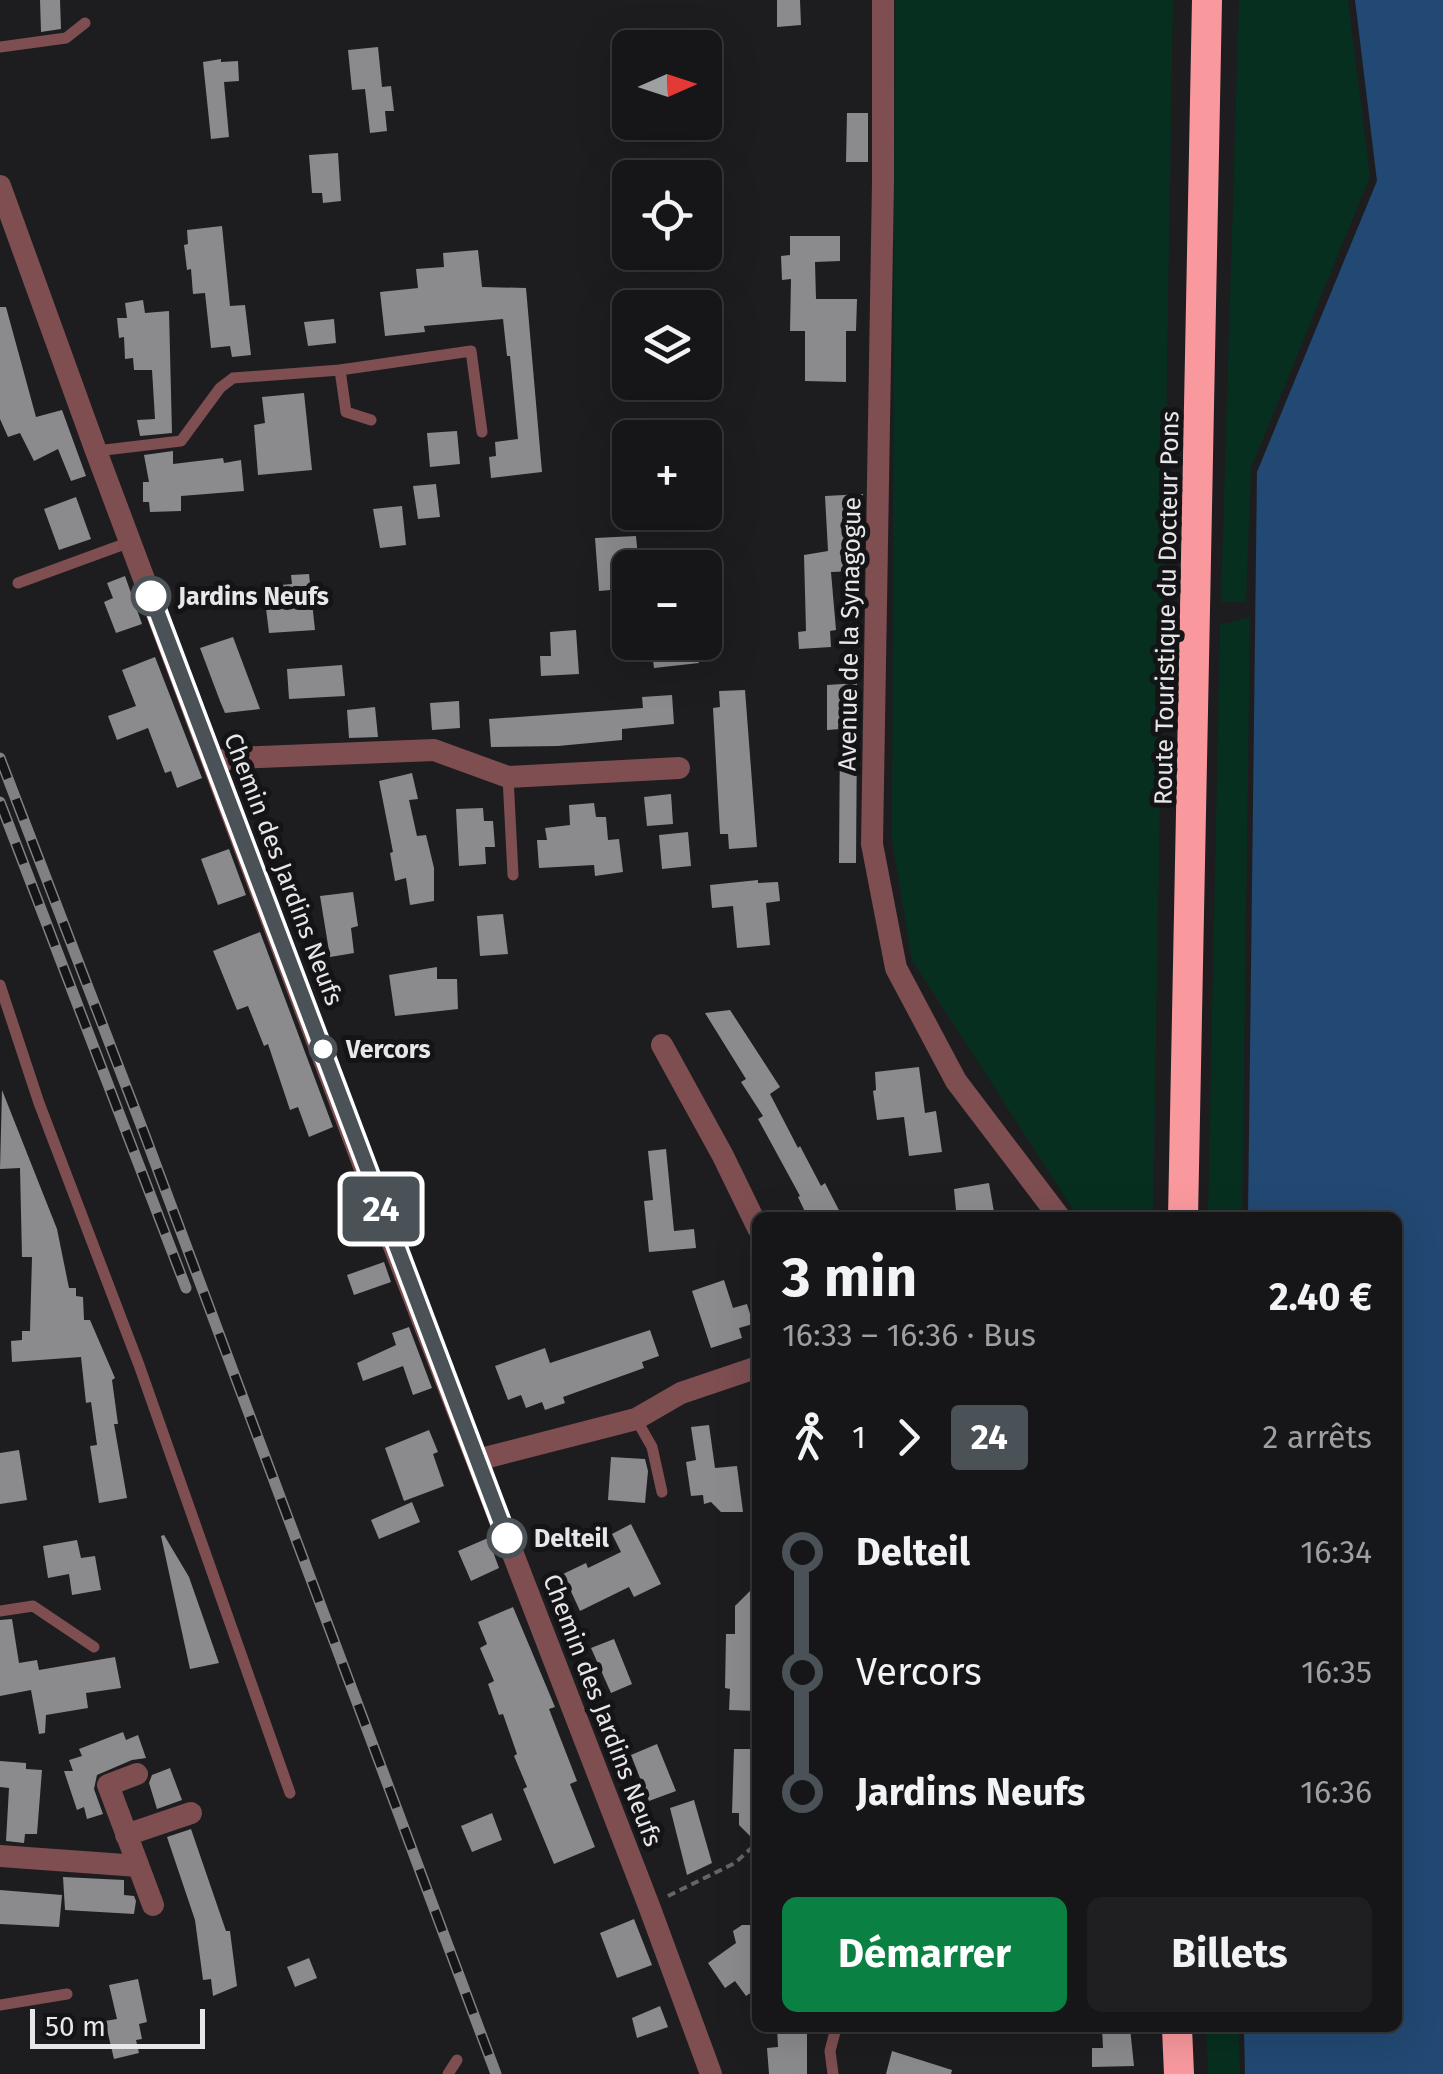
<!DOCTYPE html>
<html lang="fr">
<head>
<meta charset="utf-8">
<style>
  body { margin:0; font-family:"Fira Sans",sans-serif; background:#1f1f21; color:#f1f3f6; height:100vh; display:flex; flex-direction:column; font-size:38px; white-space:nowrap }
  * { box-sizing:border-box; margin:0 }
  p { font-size:32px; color:#9e9fa2 }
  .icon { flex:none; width:55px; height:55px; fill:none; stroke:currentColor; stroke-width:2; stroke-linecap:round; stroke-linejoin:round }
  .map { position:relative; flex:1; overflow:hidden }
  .details { position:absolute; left:752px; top:1212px; width:650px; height:820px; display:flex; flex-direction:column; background:#161618; border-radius:15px; box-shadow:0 10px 40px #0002,0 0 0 2px #353537 }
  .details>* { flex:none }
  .badge { padding:0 20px; border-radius:8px; font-size:35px; line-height:65px }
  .needle { width:65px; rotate:87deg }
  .tools { position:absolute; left:612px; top:30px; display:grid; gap:20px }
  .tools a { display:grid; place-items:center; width:110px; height:110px; border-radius:15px; background:#161618; box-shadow:0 10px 40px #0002,0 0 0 2px #353537; font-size:50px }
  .scale { position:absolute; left:30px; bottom:25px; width:175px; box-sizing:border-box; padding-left:10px; border:5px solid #e7e7e9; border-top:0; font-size:28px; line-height:35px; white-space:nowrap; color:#e7e7e9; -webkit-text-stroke:8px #141416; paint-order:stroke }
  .map>.badge { position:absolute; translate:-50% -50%; box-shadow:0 0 0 5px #fff }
  .legs { display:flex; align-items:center; gap:15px; height:110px; padding:0 30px; font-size:32px }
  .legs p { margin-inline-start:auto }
  .summary { display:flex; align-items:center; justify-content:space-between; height:170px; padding:0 30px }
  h1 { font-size:55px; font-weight:700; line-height:75px }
  .cta { display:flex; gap:20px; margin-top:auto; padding:20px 30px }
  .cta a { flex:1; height:115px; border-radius:15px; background:#0b8043; color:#fff; font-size:40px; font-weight:700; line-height:115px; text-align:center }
  .cta a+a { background:#1f1f21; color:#f1f3f6 }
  ul { padding:0 30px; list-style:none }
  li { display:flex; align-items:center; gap:35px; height:120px; font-size:38px }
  li i { display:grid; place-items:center; width:15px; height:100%; margin:0 12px; background:currentColor }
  li i::after { content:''; width:25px; height:25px; margin:-12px; border:8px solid; border-radius:50%; background:#161618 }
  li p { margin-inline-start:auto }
  li:first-child i { background:linear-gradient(#0000 50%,currentColor 0) }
  li:last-child i { background:linear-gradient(currentColor 50%,#0000 0) }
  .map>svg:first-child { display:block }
  .green { fill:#072f1f }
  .water { fill:#224973 }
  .building { fill:#8b8b8e }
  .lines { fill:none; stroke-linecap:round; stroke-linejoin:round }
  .path { stroke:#656568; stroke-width:4; stroke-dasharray:8 5; stroke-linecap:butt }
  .lane { stroke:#7e4e51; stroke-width:11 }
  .street { stroke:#7e4e51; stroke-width:22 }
  .highway { stroke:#f9999e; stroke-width:30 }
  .rail-casing { stroke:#818184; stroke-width:11 }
  .rail { stroke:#141416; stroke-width:8; stroke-dasharray:22; stroke-linecap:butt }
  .line-1-casing { stroke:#fff; stroke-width:22 }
  .line-1 { stroke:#4a5257; stroke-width:15 }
  .stop-1-dot { fill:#fff; stroke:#4a5257; stroke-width:5 }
  .labels { text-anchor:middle; stroke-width:10; stroke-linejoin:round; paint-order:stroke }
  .stop-label { font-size:25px; font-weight:bold; fill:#e7e7e9; stroke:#141416; text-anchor:start }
  .street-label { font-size:25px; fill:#e7e7e9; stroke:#141416 }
</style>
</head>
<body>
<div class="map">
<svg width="1443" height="2074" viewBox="0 0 1443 2074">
  <rect width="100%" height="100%" fill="#1d1d20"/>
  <!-- green -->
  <g class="green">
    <path d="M895,0H1173L1153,1217H1078L912,960L892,841Z"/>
    <path d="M1239,0H1348L1370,176L1251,468L1246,602H1221Z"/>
    <path d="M1250,617L1242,1217H1208L1220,625Z"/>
    <path d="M1206,2028H1239L1240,2074H1208Z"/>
  </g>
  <!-- water -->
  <path class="water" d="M1355,0H1443V2074H1245L1244,2028H1398V1218L1248,1217L1257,472L1377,181Z"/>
  <!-- building -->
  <g class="building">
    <path d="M40,0H60L61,29L41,32Z"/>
    <path d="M777,0H800L801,25L777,27Z"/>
    <path d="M378,47L382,87L391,86L394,111H385L387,131L370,133L365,89L352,90L348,50Z"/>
    <path d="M221,59V62L238,61L239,81L224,82L229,137L211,139L203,62Z"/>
    <path d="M847,113H868V162H846Z"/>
    <path d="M338,153L341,201L323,203L322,193H312L309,155Z"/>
    <path d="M222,226L230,306L245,305L251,355L232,357L230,346L211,348L205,293L193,294L191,269L187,270L184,245L188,244L187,230Z"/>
    <path d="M790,236H840V261L815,262L816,299H857L856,331H846V382L805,381V331H790L791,279L782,280L781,256L790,255Z"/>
    <path d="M478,250L482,287L526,288L542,472L491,478L489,457L496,456L495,442L518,439L510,356H507L503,319L424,326L425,332L385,336L380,292L418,288L416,269L444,267L443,253Z"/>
    <path d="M143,300L145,313L169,311L172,433L140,436L137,420L155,419L152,370H134L133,358L125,359L124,337L119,338L117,318H127L125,303Z"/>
    <path d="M0,307H6L36,417L62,410L86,476L71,481L58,449L34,461L20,433L8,437L0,419Z"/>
    <path d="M334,319L336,343L308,346L304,322Z"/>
    <path d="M304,393L312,470L258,475L254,425L265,423L262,397Z"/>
    <path d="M457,431L460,464L430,467L427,433Z"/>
    <path d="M173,451V464L223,458L224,463L241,460L244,491L181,496V511L150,512L149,502H143V482H149L144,455Z"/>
    <path d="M436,484L440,517L418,519L413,486Z"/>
    <path d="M863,494L862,563L857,564V571L831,572L836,630L830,631L831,647L799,649L798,632L806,631L804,555L828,551L825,496Z"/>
    <path d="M76,497L91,539L59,550L44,509Z"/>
    <path d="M402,506L406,545L380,548L373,509Z"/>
    <path d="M636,536L639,568H630V583L621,584L622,589L599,591L595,538Z"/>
    <path d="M309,574L315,630L269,633L265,600L270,599L269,586L292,584L291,575Z"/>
    <path d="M125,576L142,624L116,633L104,602L113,598L107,583Z"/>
    <path d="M576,630L579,674L541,676L540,656H551L550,632Z"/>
    <path d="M233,637L260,709L225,713L220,701L200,648Z"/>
    <path d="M651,642H697L699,663L654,668Z"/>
    <path d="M155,657L202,778L177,788L171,771L165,773L148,728L117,740L108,716L136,706L122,670Z"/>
    <path d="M342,665L345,696L289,699L287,669Z"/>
    <path d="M857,683L855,728L827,730V685Z"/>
    <path d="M745,690L757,847L729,849L728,834H720L713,708L720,707L719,691Z"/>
    <path d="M672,695L674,724L622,729V740L558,746L491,747L489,719L643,708L642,697Z"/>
    <path d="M459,701L460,728L432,730L430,703Z"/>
    <path d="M375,707L378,737L349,738L347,710Z"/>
    <path d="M857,729L856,863H839L840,731Z"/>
    <path d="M412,773L418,799L409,800L417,836L426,835L434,868V901L410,905L406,878L395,881L390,853L393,852L379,781Z"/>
    <path d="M671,794L673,824L647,826L644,797Z"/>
    <path d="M594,803L596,817H606L608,840L619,839L623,872L595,876L594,865L539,868L537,840H547L545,828L570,825L569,805Z"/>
    <path d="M483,808L484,821H493L495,847H485L486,864L459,866L456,809Z"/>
    <path d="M688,832L691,866L662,869L659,835Z"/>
    <path d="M229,849L246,895L218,905L201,859Z"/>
    <path d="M758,880V883L778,882L780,901L766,903L770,945L737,948L733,906L712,908L710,885Z"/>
    <path d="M353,892L358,926L351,928L354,953L330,957L320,896Z"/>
    <path d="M503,914L508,954L480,956L477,916Z"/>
    <path d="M260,932L333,1127L309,1137L298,1107L290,1110L268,1044L264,1046L248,1006L237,1010L213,951Z"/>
    <path d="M437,967V979H457L458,1009L395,1016L389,975Z"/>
    <path d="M730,1010L780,1087L770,1094L798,1148L800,1146L821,1186L825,1183L843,1218H808L798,1197L800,1196L758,1119L763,1116L741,1082L746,1079L705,1013Z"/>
    <path d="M919,1067L925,1113L936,1111L942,1152L909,1156L904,1117L877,1120L873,1091L876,1090L875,1072Z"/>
    <path d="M2,1090L57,1229L69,1288H76V1296L83,1297L84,1320H90L115,1378L112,1380L118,1424H114L127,1498L99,1503L90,1446L97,1445L91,1402L86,1403L81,1357L12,1362L11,1341L22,1340V1331H30L32,1257H22L20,1168L0,1169Z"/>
    <path d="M666,1149L674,1231L694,1229L696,1248L649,1252L644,1201L653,1200L648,1151Z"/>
    <path d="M989,1183L995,1218H963L962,1210H956L954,1189Z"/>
    <path d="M384,1262L391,1282L354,1295L347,1275Z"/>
    <path d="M724,1280L733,1308L747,1304L753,1324L739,1328L742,1338L711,1348L692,1291Z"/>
    <path d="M409,1327L432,1388L413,1395L403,1366L363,1381L357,1363L396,1345L392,1333Z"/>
    <path d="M650,1330L659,1356L642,1362L644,1368L563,1397L565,1403L545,1410L542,1402L526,1408L521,1395L508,1400L495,1366L545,1348L550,1363Z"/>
    <path d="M709,1425L715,1468L737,1466L743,1512H721L711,1502L704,1504L703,1495L691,1496L686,1462L696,1460L691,1427Z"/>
    <path d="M429,1430L438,1452L433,1454L444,1486L404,1501L385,1448Z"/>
    <path d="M19,1450L27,1500L0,1504V1453Z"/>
    <path d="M611,1457L645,1459L648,1471L645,1503L608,1500Z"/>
    <path d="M412,1502L420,1522L379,1539L371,1520Z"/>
    <path d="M631,1524L661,1584L634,1597L629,1587L580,1611L563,1574L586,1563L588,1568L621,1552L612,1534Z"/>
    <path d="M164,1535L189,1577L219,1663L190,1669L161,1536Z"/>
    <path d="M488,1538L499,1568L471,1581L458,1551Z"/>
    <path d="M77,1540L81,1558L95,1556L101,1590L72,1595L69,1574L48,1578L43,1546Z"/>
    <path d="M758,1583V1711L729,1710L730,1689L725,1688L726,1634H735V1606Z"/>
    <path d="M513,1607L555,1707L549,1709L577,1781L570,1784L595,1847L554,1864L523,1789L527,1787L514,1756L517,1754L503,1714L499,1715L488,1684L494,1681L480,1648L487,1644L478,1622Z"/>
    <path d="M12,1619L19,1663L37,1660L39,1670L115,1657L121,1688L86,1693L88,1708L46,1715L45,1733L39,1734L31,1690L0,1696V1620Z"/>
    <path d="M614,1639L632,1684L611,1693L591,1648Z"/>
    <path d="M123,1732L126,1740L138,1735L146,1758L132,1760L97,1775L94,1789L103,1814L87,1819L84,1807L77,1810L64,1771H73L69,1760L82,1756L79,1749Z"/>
    <path d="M657,1744L676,1791L649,1801L631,1755Z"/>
    <path d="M734,1749H758V1844L739,1825V1813H732Z"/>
    <path d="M0,1761L26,1763V1769L42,1770L37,1834H25L24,1843L6,1841L9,1788L0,1787Z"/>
    <path d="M170,1768L182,1800L157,1809L149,1783L152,1775Z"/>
    <path d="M694,1800L712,1863L687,1875L670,1808Z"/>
    <path d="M492,1813L502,1840L472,1852L461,1826Z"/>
    <path d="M191,1829L226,1931H230L237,1986L213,1996L211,1979L203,1980L195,1920L167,1837Z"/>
    <path d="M63,1877L124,1880V1895L134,1896L136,1901L134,1914L65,1910Z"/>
    <path d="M0,1890L62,1895L59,1927L0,1924Z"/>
    <path d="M634,1919L652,1965L617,1978L600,1933Z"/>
    <path d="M742,1925H750L758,1936V1988L746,1996L735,1981L725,1988L708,1963L736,1943L733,1931Z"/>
    <path d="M309,1958L317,1978L295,1987L287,1967Z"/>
    <path d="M138,1979L147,2022L139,2024L142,2039L136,2040L139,2053L114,2059L105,2021L117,2019L109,1985Z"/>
    <path d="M660,2006L668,2027L637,2038L632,2018Z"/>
    <path d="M777,2028H807V2074H769L767,2048L778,2047Z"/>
    <path d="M1102,2028H1130L1134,2066L1092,2067V2048H1103Z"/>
    <path d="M892,2051L952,2070L951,2074H886Z"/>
  </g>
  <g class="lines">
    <!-- path -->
    <path class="path" d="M668,1896L735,1863L758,1842"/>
    <!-- lane -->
    <g class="lane">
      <path d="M0,47L66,38L85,23"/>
      <path d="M340,370L346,412L371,420"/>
      <path d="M96,451L181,441L220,388L233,378L340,370L471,351L482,432"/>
      <path d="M18,583L130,542"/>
      <path d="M508,777L513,875"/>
      <path d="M0,985L39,1103L139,1365L290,1793"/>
      <path d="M636,1419L652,1447L662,1492"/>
      <path d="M0,1611L33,1606L94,1647"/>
      <path d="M0,2005L67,1994"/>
      <path d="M448,2074L457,2060"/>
      <path d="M833,2074L830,2051L836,2028"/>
    </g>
    <!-- street -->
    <g class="street">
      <path d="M883,0V182L872,844L896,968L956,1081L1060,1218"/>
      <path d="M0,186L96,451L392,1241L649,1906L711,2074"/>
      <path d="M214,762L233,758L434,750L508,777L679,768"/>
      <path d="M662,1045L723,1156L758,1228"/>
      <path d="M477,1460L636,1419L681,1393L758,1367"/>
      <path d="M137,1774L108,1785L153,1905"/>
      <path d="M126,1835L191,1813"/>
      <path d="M0,1856L138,1866"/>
    </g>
    <!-- highway -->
    <g class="highway">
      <path d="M1183,1218L1207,0"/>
      <path d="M1177,2028L1179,2074"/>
    </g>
    <defs>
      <g id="rail">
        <path d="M0,758L144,1133L496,2074"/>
        <path d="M0,802L186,1288"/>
      </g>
    </defs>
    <!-- rail casing -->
    <use href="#rail" class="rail-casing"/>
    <!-- rail -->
    <use href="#rail" class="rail"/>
  </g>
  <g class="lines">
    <defs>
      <path id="line-1" d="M151,596L507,1538"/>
    </defs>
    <!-- line-1 casing -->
    <use href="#line-1" class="line-1-casing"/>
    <!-- line-1 -->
    <use href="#line-1" class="line-1"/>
  </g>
  <!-- markers -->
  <g class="stop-1-dot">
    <circle cx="151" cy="596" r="18"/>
    <circle cx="323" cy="1049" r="12"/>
    <circle cx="507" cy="1538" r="18"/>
  </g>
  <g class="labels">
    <!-- stop labels -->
    <g class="stop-label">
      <text x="178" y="605">Jardins Neufs</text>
      <text x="346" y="1058">Vercors</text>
      <text x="534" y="1547">Delteil</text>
    </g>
    <!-- street labels -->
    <g class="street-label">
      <text transform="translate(1166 608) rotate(-89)" y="9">Route Touristique du Docteur Pons</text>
      <text transform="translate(849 634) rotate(-89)" y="9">Avenue de la Synagogue</text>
      <text transform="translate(284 869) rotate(69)" y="9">Chemin des Jardins Neufs</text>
      <text transform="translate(603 1710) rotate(69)" y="9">Chemin des Jardins Neufs</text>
    </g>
  </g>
</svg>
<div class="tools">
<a><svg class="needle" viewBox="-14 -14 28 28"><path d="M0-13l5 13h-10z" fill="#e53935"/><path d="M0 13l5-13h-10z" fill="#9e9fa2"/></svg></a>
<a><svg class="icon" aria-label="locate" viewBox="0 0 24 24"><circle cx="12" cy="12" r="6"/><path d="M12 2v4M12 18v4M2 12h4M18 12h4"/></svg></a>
<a><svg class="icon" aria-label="layers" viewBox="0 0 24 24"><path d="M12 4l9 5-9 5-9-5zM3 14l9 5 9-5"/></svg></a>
<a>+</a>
<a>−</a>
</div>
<div class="scale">50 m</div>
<b class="badge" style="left:381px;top:1209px;background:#4a5257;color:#fff">24</b>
<section class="details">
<div class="summary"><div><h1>3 min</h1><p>16:33 – 16:36 · Bus</p></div><b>2.40 €</b></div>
<div class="legs"><svg class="icon" aria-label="walk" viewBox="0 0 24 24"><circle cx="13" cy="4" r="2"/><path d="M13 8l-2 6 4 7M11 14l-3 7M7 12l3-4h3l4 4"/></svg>1<svg class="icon" aria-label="forward" viewBox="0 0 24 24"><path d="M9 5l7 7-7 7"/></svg><b class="badge" style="background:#4a5257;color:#fff">24</b><p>2 arrêts</p></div>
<ul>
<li><i style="color:#4a5257"></i><b>Delteil</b><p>16:34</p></li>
<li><i style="color:#4a5257"></i><span>Vercors</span><p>16:35</p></li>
<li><i style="color:#4a5257"></i><b>Jardins Neufs</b><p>16:36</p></li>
</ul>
<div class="cta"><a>Démarrer</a><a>Billets</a></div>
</section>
</div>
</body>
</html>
